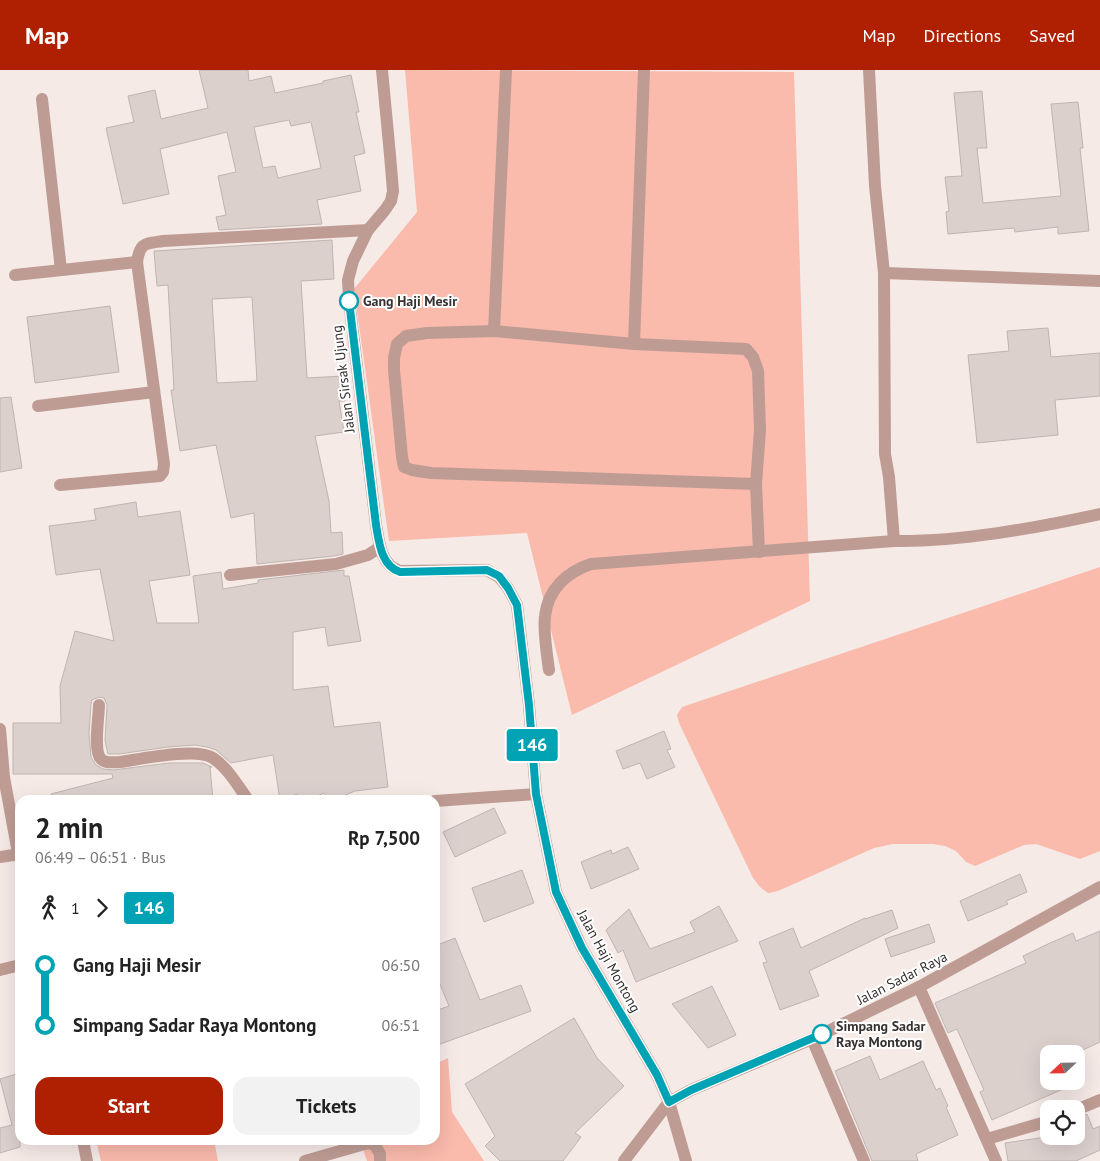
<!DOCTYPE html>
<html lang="en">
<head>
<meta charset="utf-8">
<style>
  body { margin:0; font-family:"PT Sans",sans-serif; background:#f2f2f2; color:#222; height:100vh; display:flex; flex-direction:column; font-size:19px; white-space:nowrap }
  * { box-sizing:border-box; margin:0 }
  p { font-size:16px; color:#767676 }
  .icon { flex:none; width:28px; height:28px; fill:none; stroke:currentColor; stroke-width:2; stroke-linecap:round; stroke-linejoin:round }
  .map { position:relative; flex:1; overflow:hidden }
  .drawer { position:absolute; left:15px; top:725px; width:425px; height:350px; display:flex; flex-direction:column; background:#fff; border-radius:15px; box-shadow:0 5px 20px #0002 }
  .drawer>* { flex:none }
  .badge { padding:0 10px; border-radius:4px; font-size:18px; line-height:32px }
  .needle { width:32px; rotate:248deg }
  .buttons { position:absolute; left:1040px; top:975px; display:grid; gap:10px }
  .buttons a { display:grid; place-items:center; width:45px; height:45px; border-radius:10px; background:#fff; box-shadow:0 5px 20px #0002; font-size:25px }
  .map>.badge { position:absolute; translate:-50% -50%; box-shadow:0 0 0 2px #fff }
  .legs { display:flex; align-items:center; gap:8px; height:55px; padding:0 20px; font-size:16px }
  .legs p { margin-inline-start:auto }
  .overview { display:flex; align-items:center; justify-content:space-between; height:85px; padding:0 20px }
  h1 { font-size:28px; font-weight:600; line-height:38px }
  .button { display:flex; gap:10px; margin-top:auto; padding:10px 20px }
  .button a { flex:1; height:58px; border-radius:15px; background:#ae2001; color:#fff; font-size:20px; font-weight:600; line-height:58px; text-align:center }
  .button a+a { background:#f2f2f2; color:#222 }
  ul { padding:0 20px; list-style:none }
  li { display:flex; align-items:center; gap:18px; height:60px; font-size:19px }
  li i { display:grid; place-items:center; width:8px; height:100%; margin:0 6px; background:currentColor }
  li i::after { content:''; width:12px; height:12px; margin:-6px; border:4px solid; border-radius:50%; background:#fff }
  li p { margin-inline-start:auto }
  li:first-child i { background:linear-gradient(#0000 50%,currentColor 0) }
  li:last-child i { background:linear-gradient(currentColor 50%,#0000 0) }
  header { display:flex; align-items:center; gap:30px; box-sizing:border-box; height:70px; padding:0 25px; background:#ae2001; color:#fff }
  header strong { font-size:24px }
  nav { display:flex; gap:28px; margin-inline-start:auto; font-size:18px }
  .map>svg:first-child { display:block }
  .green { fill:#fabaac }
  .building { fill:#dcd0cd; stroke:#c0b4b1; fill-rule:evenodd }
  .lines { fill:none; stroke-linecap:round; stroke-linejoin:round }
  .minor { stroke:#be9c94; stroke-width:12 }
  .line-1-casing { stroke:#fff; stroke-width:11 }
  .line-1 { stroke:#00a3b4; stroke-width:8 }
  .stop-1-dot { fill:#fff; stroke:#00a3b4; stroke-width:2.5 }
  .labels { text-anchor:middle; stroke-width:4; stroke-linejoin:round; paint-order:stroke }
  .stop-label { font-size:14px; font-weight:bold; fill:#363130; stroke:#fff; text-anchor:start }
  .street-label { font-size:14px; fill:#363130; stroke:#fff }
</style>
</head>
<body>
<header>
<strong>Map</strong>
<nav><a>Map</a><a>Directions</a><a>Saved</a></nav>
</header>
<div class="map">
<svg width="1100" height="1091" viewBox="0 0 1100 1091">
  <rect width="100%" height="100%" fill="#f6eae7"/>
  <!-- green -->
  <g class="green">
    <path d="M405,0L794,2L810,531L572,645L527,463L389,471L354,219L417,142Z"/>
    <path d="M1100,497V781L1080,789L1036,774L1024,775L975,796L966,792L956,781L945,776L933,774H893L874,778L778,821L768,823L760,817L753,808L679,653L677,645L682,637Z"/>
    <path d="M448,988L452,1042L484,1091H367L360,1070H435V994Z"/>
    <path d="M96,1070H214L218,1091H101Z"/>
  </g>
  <!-- building -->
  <g class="building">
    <path d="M199,0H248L249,11L271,6L275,23L323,13V11L351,5L359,42H356L365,83L354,86L361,121L317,130L322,154L219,160L216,147L226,145L218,106L236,102L227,62L160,79L169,124L123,134L106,58L134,52L128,26L155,20L161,49L208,38ZM289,50L291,56L311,52L321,98L278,108L275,96L263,98L254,57Z"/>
    <path d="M982,21L987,78H977L983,133L1061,126L1051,34L1078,32L1083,78H1080L1089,161L1058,164V157L1015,162L1014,158L948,164L946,142L949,141L945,107L962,106L954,23Z"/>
    <path d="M332,170L334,209L301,211L307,308L343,306L345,331H339L344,362L315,366L329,431L331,463L342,462L343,484L334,486L257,494L254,443L231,448L216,375L180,381L171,320H174L168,215L157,216L154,181ZM252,227L257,311L217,313L212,229Z"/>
    <path d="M110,236L119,302L35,313L27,247Z"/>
    <path d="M1048,258L1051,287L1100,283V326L1055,330L1058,365L977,373L968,285L1009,281L1007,261Z"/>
    <path d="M11,327L22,398L0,402V328Z"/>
    <path d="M136,432L138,447L180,441L190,505L149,511L157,553H199L193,506L221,502L223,519L258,513V510L344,500V506H349L361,571L328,576L325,557L293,562V620L328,616L334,657L380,652L388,717L355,721L333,730H327L324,723L308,730H300L297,724L280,730L273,685L231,693L216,680L207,677L195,675L168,677L119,684H108L105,671L107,635L104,628L99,627L92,630L91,634L89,663L91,687L96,695L103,699L113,700L169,693H203L212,697H210L213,730H52L51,724L113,708L112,704H13V653H61L60,616L75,561L114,571L100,499L56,505L49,456L96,450L94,439Z"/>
    <path d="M664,661L671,679L667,680L675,697L647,709L640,693L623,699L616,681Z"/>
    <path d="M494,738L506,763L455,787L443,762Z"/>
    <path d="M628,777L639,799L591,819L581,792L611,780L612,784Z"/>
    <path d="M522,800L534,833L484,852L472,818Z"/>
    <path d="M1020,804L1027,822L1006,831L1008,834L968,851L960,831Z"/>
    <path d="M719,836L738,871L636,912L623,880L618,883L606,860L629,839L650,879L695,862L690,852Z"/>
    <path d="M892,840L898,858L809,901L819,926L780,940L763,893L767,892L759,872L793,858L801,878L865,848V849Z"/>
    <path d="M929,854L935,872L891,887L885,869Z"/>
    <path d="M1100,861V972L1074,984H1049V1011H1076V993L1084,1010L992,1050L980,1022L984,1020L957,959L948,963L935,933L1026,893L1023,886L1048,874L1073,863L1076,871Z"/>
    <path d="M455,868L480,930L521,915L531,941L435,976V941L449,936L435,902V876Z"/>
    <path d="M712,916L736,965L708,978L672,934Z"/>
    <path d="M574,948L597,988L624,1016L575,1063L581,1067L563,1091H500L485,1076L495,1066L465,1014Z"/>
    <path d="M870,986L880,1010L923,991L936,1020L940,1018L948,1036L946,1037L958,1065L916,1084L918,1091H872L835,1001Z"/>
    <path d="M20,1003V1077L0,1083V1058L12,1055L0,1009Z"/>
    <path d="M1087,1044L1093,1059L1100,1056V1080L1076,1091H1008L1005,1073L1053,1066H1076V1048Z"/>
  </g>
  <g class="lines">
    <!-- minor -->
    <g class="minor">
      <path d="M382,0L390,85L393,121L391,131L385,140L368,160L353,191L348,210L349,230L376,455C379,472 381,496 400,501L487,500L499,507L508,518L517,535L529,635L536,724L556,822L582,878L657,1005L669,1032L686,1091"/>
      <path d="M869,0L875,116L884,203L885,384L889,407L894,471"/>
      <path d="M42,29L61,200"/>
      <path d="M884,203L1100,211"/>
      <path d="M15,205L137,192"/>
      <path d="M494,261L506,0"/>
      <path d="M634,274L644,0"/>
      <path d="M38,336L154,322"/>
      <path d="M756,414L431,403L412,400L404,397L402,387L394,300V288L397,274L406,266L427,263L494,261L634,274L746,279L753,287L758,301L760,360L756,414L759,482"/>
      <path d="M60,415L160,406L163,402L164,394L137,192C140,172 145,174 163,171L368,160"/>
      <path d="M230,505L336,494L368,485L380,477"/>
      <path d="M549,600C547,585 543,560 545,546C548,519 567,502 591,494L894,471C960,472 1035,458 1100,444"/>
      <path d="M99,635C99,646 93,681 101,689C106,694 114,692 120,692C141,689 197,677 213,688C228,698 238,716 248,730"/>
      <path d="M0,659L4,707L18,783"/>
      <path d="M435,731L536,724"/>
      <path d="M0,787L20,784"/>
      <path d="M0,900L20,895"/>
      <path d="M919,917L996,1091"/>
      <path d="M812,969L864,1091"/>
      <path d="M1076,1040L1100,1030"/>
      <path d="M987,1069L1049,1051"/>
      <path d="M83,1070L87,1091"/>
      <path d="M305,1091L368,1073L375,1075L380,1084V1091"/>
      <path d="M624,1091L669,1032L691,1020L812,969L919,917L1100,817"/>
    </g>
  </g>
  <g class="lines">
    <defs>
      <path id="line-1" d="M349,231L376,455C379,472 381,496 400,502L487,500L499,506L508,518L517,535L529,635L536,724L556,822L582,878L657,1005L669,1032L691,1020L822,964"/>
    </defs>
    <!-- line-1 casing -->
    <use href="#line-1" class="line-1-casing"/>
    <!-- line-1 -->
    <use href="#line-1" class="line-1"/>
  </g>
  <!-- markers -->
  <g class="stop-1-dot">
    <circle cx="349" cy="231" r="9"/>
    <circle cx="822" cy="964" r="9"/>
  </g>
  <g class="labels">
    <!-- stop labels -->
    <g class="stop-label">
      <text x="363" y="236">Gang Haji Mesir</text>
      <text x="836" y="961">Simpang Sadar<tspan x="836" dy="16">Raya Montong</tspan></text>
    </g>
    <!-- street labels -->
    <g class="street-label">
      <text transform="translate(343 309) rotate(-97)" y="5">Jalan Sirsak Ujung</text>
      <text transform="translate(609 891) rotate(61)" y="5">Jalan Haji Montong</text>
      <text transform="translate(902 908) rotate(-27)" y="5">Jalan Sadar Raya</text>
    </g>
  </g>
</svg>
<div class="buttons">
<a><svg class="needle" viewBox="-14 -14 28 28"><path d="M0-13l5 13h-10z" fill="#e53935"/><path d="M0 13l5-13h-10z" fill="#767676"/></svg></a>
<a><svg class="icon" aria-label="locate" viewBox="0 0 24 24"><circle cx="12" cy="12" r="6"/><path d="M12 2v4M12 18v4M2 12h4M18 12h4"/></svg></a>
</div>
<b class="badge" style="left:532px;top:675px;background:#00a3b4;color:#fff">146</b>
<section class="drawer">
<div class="overview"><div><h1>2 min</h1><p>06:49 – 06:51 · Bus</p></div><b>Rp 7,500</b></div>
<div class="legs"><svg class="icon" aria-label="walk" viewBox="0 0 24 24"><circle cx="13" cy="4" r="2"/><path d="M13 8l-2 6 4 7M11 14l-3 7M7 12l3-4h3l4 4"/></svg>1<svg class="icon" aria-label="forward" viewBox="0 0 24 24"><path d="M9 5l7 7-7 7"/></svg><b class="badge" style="background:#00a3b4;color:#fff">146</b></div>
<ul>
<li><i style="color:#00a3b4"></i><b>Gang Haji Mesir</b><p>06:50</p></li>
<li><i style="color:#00a3b4"></i><b>Simpang Sadar Raya Montong</b><p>06:51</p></li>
</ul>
<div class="button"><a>Start</a><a>Tickets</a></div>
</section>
</div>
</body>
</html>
